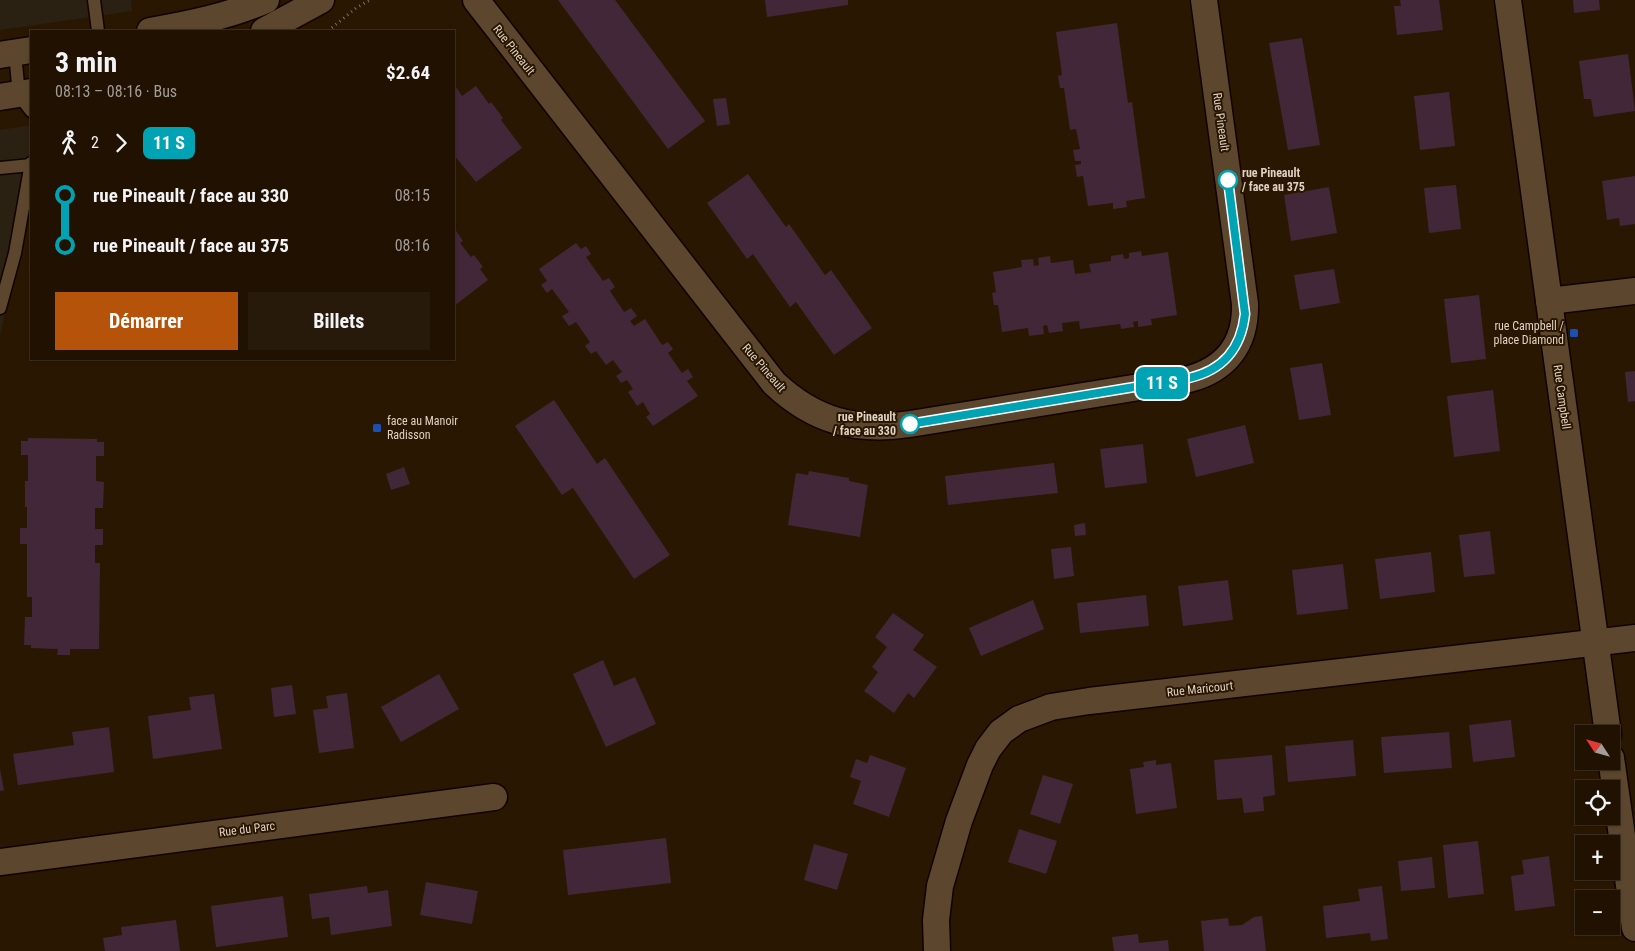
<!DOCTYPE html>
<html lang="fr">
<head>
<meta charset="utf-8">
<style>
  body { margin:0; font-family:"Roboto Condensed",sans-serif; background:#281a0b; color:#f1f3f6; height:100vh; display:flex; flex-direction:column; font-size:19px; white-space:nowrap }
  * { box-sizing:border-box; margin:0 }
  p { font-size:16px; color:#a29d99 }
  .icon { flex:none; width:28px; height:28px; fill:none; stroke:currentColor; stroke-width:2; stroke-linecap:round; stroke-linejoin:round }
  .map { position:relative; flex:1; overflow:hidden }
  .panel { position:absolute; left:30px; top:30px; width:425px; height:330px; display:flex; flex-direction:column; background:#201101; border-radius:0px; box-shadow:0 1px 4px #0004,0 0 0 1px #3d3123 }
  .panel>* { flex:none }
  .badge { padding:0 10px; border-radius:8px; font-size:18px; line-height:32px }
  .needle { width:32px; rotate:306deg }
  .controls { position:absolute; left:1575px; top:725px; display:grid; gap:10px }
  .controls a { display:grid; place-items:center; width:45px; height:45px; border-radius:0px; background:#201101; box-shadow:0 1px 4px #0004,0 0 0 1px #3d3123; font-size:25px }
  .map>.badge { position:absolute; translate:-50% -50%; box-shadow:0 0 0 2px #fff }
  .legs { display:flex; align-items:center; gap:8px; height:55px; padding:0 25px; font-size:16px }
  .legs p { margin-inline-start:auto }
  .headline { display:flex; align-items:center; justify-content:space-between; height:85px; padding:0 25px }
  h1 { font-size:28px; font-weight:700; line-height:38px }
  .cta { display:flex; gap:10px; margin-top:auto; padding:10px 25px }
  .cta a { flex:1; height:58px; border-radius:0px; background:#b45309; color:#fff; font-size:20px; font-weight:700; line-height:58px; text-align:center }
  .cta a+a { background:#281a0b; color:#f1f3f6 }
  ul { padding:0 25px; list-style:none }
  li { display:flex; align-items:center; gap:18px; height:50px; font-size:19px }
  li i { display:grid; place-items:center; width:8px; height:100%; margin:0 6px; background:currentColor }
  li i::after { content:''; width:12px; height:12px; margin:-6px; border:4px solid; border-radius:50%; background:#201101 }
  li p { margin-inline-start:auto }
  li:first-child i { background:linear-gradient(#0000 50%,currentColor 0) }
  li:last-child i { background:linear-gradient(currentColor 50%,#0000 0) }
  .map>svg:first-child { display:block }
  .commercial { fill:#2b2112 }
  .building { fill:#422738 }
  .lines { fill:none; stroke-linecap:round; stroke-linejoin:round }
  .lane-casing { stroke:#120300; stroke-width:15 }
  .street-casing { stroke:#120300; stroke-width:29 }
  .path { stroke:#7f6f5d; stroke-width:3; stroke-dasharray:1 4; stroke-linecap:butt }
  .lane { stroke:#5c462e; stroke-width:12 }
  .street { stroke:#5c462e; stroke-width:26 }
  .line-1-casing { stroke:#fff; stroke-width:11 }
  .line-1 { stroke:#00a3b4; stroke-width:8 }
  .stop-1-dot { fill:#fff; stroke:#00a3b4; stroke-width:2.5 }
  .transit-dot { fill:#1a4fb4; stroke:#2a1701; stroke-width:2 }
  .labels { text-anchor:middle; stroke-width:4; stroke-linejoin:round; paint-order:stroke }
  .street-label { font-size:12px; fill:#dfd2c4; stroke:#2a1701 }
  .stop-label { font-size:12px; font-weight:bold; fill:#dfd2c4; stroke:#2a1701; text-anchor:start }
  .poi-label { font-size:12px; fill:#dfd2c4; stroke:#2a1701; text-anchor:end }
</style>
</head>
<body>
<div class="map">
<svg width="1635" height="951" viewBox="0 0 1635 951">
  <rect width="100%" height="100%" fill="#2a1701"/>
  <!-- commercial -->
  <g class="commercial">
    <path d="M0,0H131L132,11L0,30Z"/>
    <path d="M31,125V200L0,335V130Z"/>
  </g>
  <!-- building -->
  <g class="building">
    <path d="M558,0H615L705,121L668,149Z"/>
    <path d="M765,0H848V5L767,17Z"/>
    <path d="M1400,0H1439L1443,30L1397,35L1394,6H1401Z"/>
    <path d="M1573,0H1599L1600,10L1574,13Z"/>
    <path d="M1117,23L1128,103L1132,102L1145,198L1126,201L1127,207L1113,209V203L1088,206L1083,176L1077,177L1075,165L1081,164V161H1075L1073,150L1080,149L1076,129L1070,130L1064,88H1060L1058,76L1062,75L1056,32Z"/>
    <path d="M1302,38L1320,145L1288,150L1269,43Z"/>
    <path d="M1628,54L1635,111L1594,117L1591,99H1584L1579,61Z"/>
    <path d="M454,84L462,96L476,86L489,104L491,102L503,118L501,120L522,148L476,182L454,155Z"/>
    <path d="M1449,92L1455,146L1420,150L1414,96Z"/>
    <path d="M726,98L730,124L717,126L713,99Z"/>
    <path d="M748,174L786,227L789,224L825,275L831,270L872,328L834,355L796,302L790,307L753,254L747,259L707,203Z"/>
    <path d="M1635,176V224L1620,226L1619,218L1607,220L1602,181Z"/>
    <path d="M1456,185L1461,229L1429,233L1424,188Z"/>
    <path d="M1329,187L1337,233L1291,241L1284,195Z"/>
    <path d="M454,228L463,241L460,243L471,257L474,255L483,267L480,269L488,280L454,306Z"/>
    <path d="M576,243L581,249L586,246L591,254L586,257L603,281L609,278L615,287L610,291L624,312L631,308L637,316L630,321L634,326L645,319L662,345L668,342L673,349L668,353L682,373L688,369L693,377L687,381L698,396L653,426L646,417L650,414L643,402L637,406L628,392L633,389L627,380L621,383L616,376L622,372L613,360L606,365L596,351L591,354L585,346L590,342L576,322L569,326L562,316L569,312L552,289L547,293L541,285L547,281L539,269Z"/>
    <path d="M1141,251L1142,256L1168,252L1177,315L1151,319L1152,325L1138,327V321L1133,322L1134,327L1121,329L1120,324L1080,329L1079,321L1062,323L1063,331L1049,333L1047,325L1043,326L1044,334L1029,336L1028,328L1002,332L998,305H994L992,293L996,292L993,272L1022,267L1021,260L1033,259L1034,266L1039,265L1038,258L1050,256L1051,263L1073,260L1075,274L1091,272L1089,264L1111,261V256L1123,254L1124,259L1129,258V253Z"/>
    <path d="M1334,269L1340,303L1300,310L1294,275Z"/>
    <path d="M1479,295L1486,359L1451,363L1444,299Z"/>
    <path d="M1322,363L1331,415L1299,420L1290,368Z"/>
    <path d="M1635,371V401L1628,402L1625,372Z"/>
    <path d="M1493,390L1500,451L1454,457L1447,396Z"/>
    <path d="M554,400L597,464L605,458L670,555L634,579L573,488L562,495L515,426Z"/>
    <path d="M1245,425L1254,463L1196,477L1187,439Z"/>
    <path d="M28,438L97,439V442H104V456H96V481L104,482L103,508H95V529H103V545H95V563H100L99,649H70V655H57L58,649L31,648V645H24L25,617H32V597H27V544H20V528H27V507H25V481H28V455H21V441H28Z"/>
    <path d="M1143,444L1147,483L1105,488L1100,449Z"/>
    <path d="M1054,463L1058,493L948,505L945,476Z"/>
    <path d="M404,467L410,484L391,490L386,474Z"/>
    <path d="M809,471L849,478V481L868,485L860,537L788,525L796,473L808,475Z"/>
    <path d="M1085,523L1086,535L1075,536L1074,525Z"/>
    <path d="M1490,531L1495,574L1464,577L1459,535Z"/>
    <path d="M1071,547L1074,576L1054,579L1051,549Z"/>
    <path d="M1431,552L1435,592L1380,599L1375,559Z"/>
    <path d="M1343,564L1348,609L1297,615L1292,570Z"/>
    <path d="M1228,580L1233,620L1183,626L1178,586Z"/>
    <path d="M1146,595L1149,626L1080,633L1077,603Z"/>
    <path d="M1033,600L1044,629L981,656L969,628Z"/>
    <path d="M893,613L924,635L913,650L937,667L914,698L908,693L894,713L864,691L878,672L872,667L887,647L875,637Z"/>
    <path d="M603,660L614,686L635,677L656,724L606,747L573,674Z"/>
    <path d="M439,674L459,709L401,742L381,707Z"/>
    <path d="M292,685L296,714L274,717L271,688Z"/>
    <path d="M347,693L354,748L319,753L313,710L328,708L326,696Z"/>
    <path d="M214,694L222,749L153,759L148,716L191,710L189,697Z"/>
    <path d="M1511,720L1515,757L1473,762L1469,725Z"/>
    <path d="M109,727L114,772L18,785L13,754L74,745L72,732Z"/>
    <path d="M1449,732L1452,768L1384,773L1381,737Z"/>
    <path d="M1353,740L1356,776L1288,782L1285,746Z"/>
    <path d="M870,755L906,768L889,817L853,804L861,781L850,777L856,759L867,763Z"/>
    <path d="M1272,755L1275,795L1263,797L1264,811L1244,813L1242,798L1217,800L1214,760Z"/>
    <path d="M1156,760V765L1171,763L1177,808L1136,814L1130,769L1144,767L1143,762Z"/>
    <path d="M0,769L4,790L0,791Z"/>
    <path d="M1043,775L1073,784L1060,824L1030,814Z"/>
    <path d="M1019,829L1057,841L1046,874L1008,862Z"/>
    <path d="M666,838L671,883L568,895L563,850Z"/>
    <path d="M1478,841L1484,894L1448,898L1443,845Z"/>
    <path d="M814,844L848,854L837,890L804,880Z"/>
    <path d="M1549,856L1555,906L1515,911L1511,876L1524,874L1522,860Z"/>
    <path d="M1432,857L1435,888L1401,891L1398,861Z"/>
    <path d="M426,882L478,891L472,924L420,915Z"/>
    <path d="M367,886L368,893L388,890L392,926L331,935L329,917L312,919L309,894Z"/>
    <path d="M1382,886L1388,939L1371,941L1370,933L1326,938L1323,906L1360,901L1358,889Z"/>
    <path d="M283,896L288,937L216,947L211,906Z"/>
    <path d="M1262,916L1266,951H1204L1201,921L1228,918L1229,926L1242,925L1254,917Z"/>
    <path d="M176,920L180,951H105L103,938L122,935L121,927Z"/>
    <path d="M1138,934L1139,943L1168,940L1169,951H1114L1112,937Z"/>
  </g>
  <g class="lines">
    <defs>
      <g id="lane">
        <path d="M94,0L98,31"/>
        <path d="M15,53L19,95L31,111"/>
        <path d="M0,168L31,165"/>
        <path d="M0,308L15,253L31,163"/>
      </g>
      <g id="street">
        <path d="M476,0L774,383C814,421 856,432 910,424L1189,379C1227,369 1246,343 1245,304L1204,0"/>
        <path d="M1508,0L1608,734"/>
        <path d="M150,31C190,24 229,16 266,0"/>
        <path d="M264,31L321,0"/>
        <path d="M0,55L31,50"/>
        <path d="M0,97L31,92"/>
        <path d="M1549,301L1635,291"/>
        <path d="M1611,758L1635,928"/>
        <path d="M0,862L494,797"/>
        <path d="M937,951L936,920L940,886L959,821L980,765L988,749L1001,732L1019,719L1051,707L1089,701L1635,638"/>
      </g>
    </defs>
    <!-- lane casing -->
    <use href="#lane" class="lane-casing"/>
    <!-- street casing -->
    <use href="#street" class="street-casing"/>
    <!-- path -->
    <path class="path" d="M328,31L356,8L370,0"/>
    <!-- lane -->
    <use href="#lane" class="lane"/>
    <!-- street -->
    <use href="#street" class="street"/>
  </g>
  <g class="lines">
    <defs>
      <path id="line-1" d="M910,424L1189,378C1223,370 1241,349 1245,314L1228,180"/>
    </defs>
    <!-- line-1 casing -->
    <use href="#line-1" class="line-1-casing"/>
    <!-- line-1 -->
    <use href="#line-1" class="line-1"/>
  </g>
  <!-- markers -->
  <g class="stop-1-dot">
    <circle cx="1228" cy="180" r="9"/>
    <circle cx="910" cy="424" r="9"/>
  </g>
  <g class="transit-dot">
    <rect x="1569" y="328" width="10" height="10" rx="2.5"/>
    <rect x="372" y="423" width="10" height="10" rx="2.5"/>
  </g>
  <g class="labels">
    <!-- street labels -->
    <g class="street-label">
      <text transform="translate(514 50) rotate(52)" y="4">Rue Pineault</text>
      <text transform="translate(1221 122) rotate(82)" y="4">Rue Pineault</text>
      <text transform="translate(764 368) rotate(49)" y="4">Rue Pineault</text>
      <text transform="translate(1562 397) rotate(82)" y="4">Rue Campbell</text>
      <text transform="translate(1200 689) rotate(-6)" y="4">Rue Maricourt</text>
      <text transform="translate(247 829) rotate(-7)" y="4">Rue du Parc</text>
    </g>
    <!-- stop labels -->
    <g class="stop-label">
      <text x="1242" y="177">rue Pineault<tspan x="1242" dy="14">/ face au 375</tspan></text>
      <text x="896" y="421" text-anchor="end">rue Pineault<tspan x="896" dy="14">/ face au 330</tspan></text>
    </g>
    <!-- poi labels -->
    <g class="poi-label">
      <text x="1564" y="330">rue Campbell /<tspan x="1564" dy="14">place Diamond</tspan></text>
      <text x="387" y="425" text-anchor="start">face au Manoir<tspan x="387" dy="14">Radisson</tspan></text>
    </g>
  </g>
</svg>
<div class="controls">
<a><svg class="needle" viewBox="-14 -14 28 28"><path d="M0-13l5 13h-10z" fill="#e53935"/><path d="M0 13l5-13h-10z" fill="#a29d99"/></svg></a>
<a><svg class="icon" aria-label="locate" viewBox="0 0 24 24"><circle cx="12" cy="12" r="6"/><path d="M12 2v4M12 18v4M2 12h4M18 12h4"/></svg></a>
<a>+</a>
<a>−</a>
</div>
<b class="badge" style="left:1162px;top:383px;background:#00a3b4;color:#fff">11 S</b>
<section class="panel">
<div class="headline"><div><h1>3 min</h1><p>08:13 – 08:16 · Bus</p></div><b>$2.64</b></div>
<div class="legs"><svg class="icon" aria-label="walk" viewBox="0 0 24 24"><circle cx="13" cy="4" r="2"/><path d="M13 8l-2 6 4 7M11 14l-3 7M7 12l3-4h3l4 4"/></svg>2<svg class="icon" aria-label="forward" viewBox="0 0 24 24"><path d="M9 5l7 7-7 7"/></svg><b class="badge" style="background:#00a3b4;color:#fff">11 S</b></div>
<ul>
<li><i style="color:#00a3b4"></i><b>rue Pineault / face au 330</b><p>08:15</p></li>
<li><i style="color:#00a3b4"></i><b>rue Pineault / face au 375</b><p>08:16</p></li>
</ul>
<div class="cta"><a>Démarrer</a><a>Billets</a></div>
</section>
</div>
</body>
</html>
